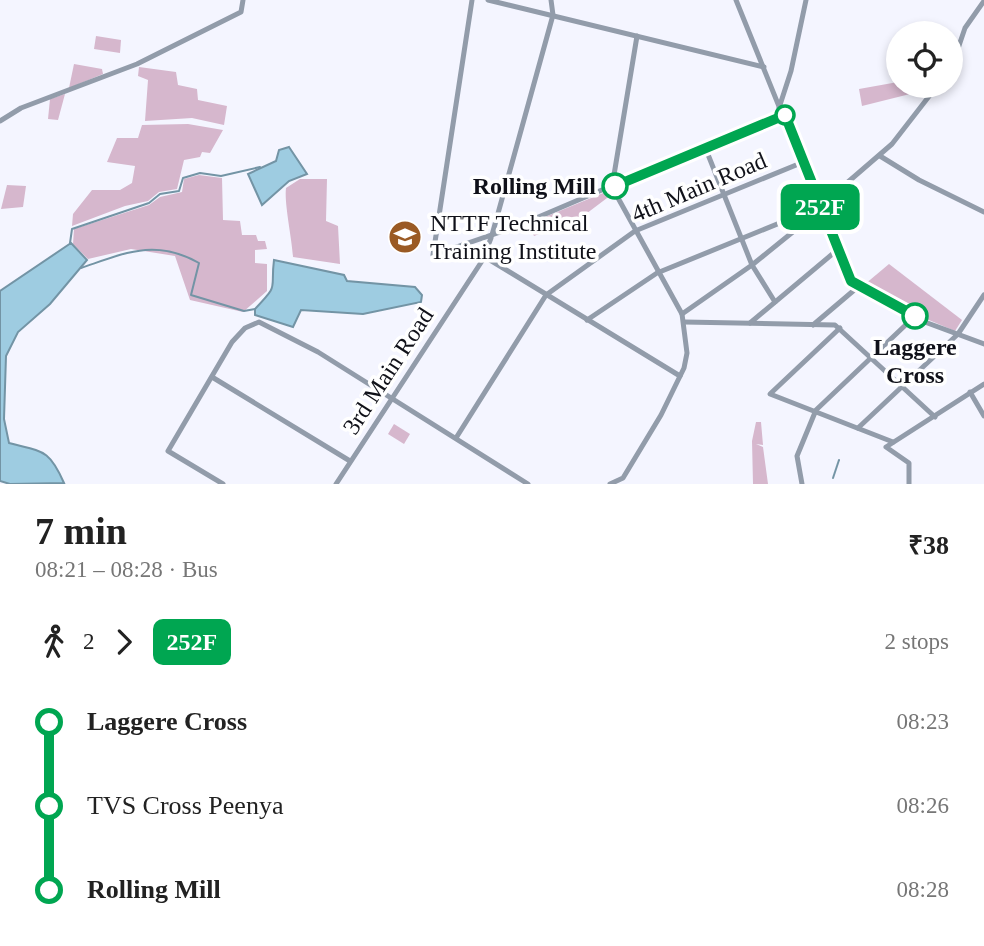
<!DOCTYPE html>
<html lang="en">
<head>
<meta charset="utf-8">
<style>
  body { margin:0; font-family:"Times New Roman",serif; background:#f2f2f2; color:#222; height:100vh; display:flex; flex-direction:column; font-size:26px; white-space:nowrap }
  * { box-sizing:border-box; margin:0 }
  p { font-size:23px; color:#767676 }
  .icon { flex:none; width:38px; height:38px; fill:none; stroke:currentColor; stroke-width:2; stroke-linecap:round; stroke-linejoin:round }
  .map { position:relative; height:484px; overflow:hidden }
  .details { display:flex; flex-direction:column; background:#fff; flex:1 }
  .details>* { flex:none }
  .badge { padding:0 14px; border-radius:10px; font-size:24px; line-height:46px }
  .tools { position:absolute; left:886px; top:21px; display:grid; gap:14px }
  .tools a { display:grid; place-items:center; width:77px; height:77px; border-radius:50%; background:#fff; box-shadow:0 4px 10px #0003; font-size:35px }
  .map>.badge { position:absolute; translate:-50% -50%; box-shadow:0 0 0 4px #fff }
  .legs { display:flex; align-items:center; gap:10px; height:77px; padding:0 35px; font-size:23px }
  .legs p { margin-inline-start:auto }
  .summary { display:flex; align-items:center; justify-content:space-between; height:119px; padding:0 35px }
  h1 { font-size:38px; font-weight:700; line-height:52px }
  ul { padding:0 35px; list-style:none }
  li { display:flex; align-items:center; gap:24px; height:84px; font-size:26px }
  li i { display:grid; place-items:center; width:10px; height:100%; margin:0 9px; background:currentColor }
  li i::after { content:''; width:18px; height:18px; margin:-9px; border:5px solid; border-radius:50%; background:#fff }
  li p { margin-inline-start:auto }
  li:first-child i { background:linear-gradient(#0000 50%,currentColor 0) }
  li:last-child i { background:linear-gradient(currentColor 50%,#0000 0) }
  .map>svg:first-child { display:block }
  .green { fill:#d6b7cd }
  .water { fill:#9ecce1; stroke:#7394a5; stroke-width:2 }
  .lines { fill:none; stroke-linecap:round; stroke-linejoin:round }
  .stream { stroke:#7394a5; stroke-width:2 }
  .secondary { stroke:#929caa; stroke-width:5 }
  .line-1-casing { stroke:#fff; stroke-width:16 }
  .line-1 { stroke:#00a651; stroke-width:10 }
  .stop-1-dot { fill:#fff; stroke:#00a651; stroke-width:3.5 }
  .labels { text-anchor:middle; stroke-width:7; stroke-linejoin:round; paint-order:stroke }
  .stop-label { font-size:24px; font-weight:bold; fill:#101119; stroke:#fff; text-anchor:end }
  .street-label { font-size:24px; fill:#101119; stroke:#fff }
  .poi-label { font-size:24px; fill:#101119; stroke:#fff; text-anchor:start }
</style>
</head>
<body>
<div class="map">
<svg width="984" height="484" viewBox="0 0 984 484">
  <rect width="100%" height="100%" fill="#f4f5ff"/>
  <!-- green -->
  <g class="green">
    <path d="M96,36L121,40L120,53L94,49Z"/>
    <path d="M74,64L102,69L103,74L69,88Z"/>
    <path d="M139,67L176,72L178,85L197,89L198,100L227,106L224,125L192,118L145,121L148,80L138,76Z"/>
    <path d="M898,82V86H931L926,90L862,106L859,89Z"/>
    <path d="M65,94L58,120L48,119L50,99Z"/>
    <path d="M188,124L223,130L210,153L202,152L200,157L184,160L177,189L159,192L148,201L125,206L72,226L73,214L92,190H120L132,183L135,166L107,162L117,138H138L142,125Z"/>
    <path d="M199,175L222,178L223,220L240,221L242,235H256L258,241H265L267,249L255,250V263L267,264V291L243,312L190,300L175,256L131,249L88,259L73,244L74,229L149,205L160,197L182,192L184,179Z"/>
    <path d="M300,179H327L326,221L338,226L340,264L293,257C292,238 284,203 286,188Z"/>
    <path d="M7,185L26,186L23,207L1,209Z"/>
    <path d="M608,191L611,195L570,226L568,223L534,236L528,224Z"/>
    <path d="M889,264L962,320L955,331L917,315L864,285Z"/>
    <path d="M756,422H761L763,445L756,444L763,447L768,484H753L752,441Z"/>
    <path d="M394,424L410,434L404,444L388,434Z"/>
  </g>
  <!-- water -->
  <g class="water">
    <path d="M289,147L307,174L289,181L262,205L248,174L276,161L279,150Z"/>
    <path d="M71,243L87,260L50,304L18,332L6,356L4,419L9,443C43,452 49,449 64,483L10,484L0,481V291Z"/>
    <path d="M274,260L344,275L347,281L415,287L422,295L421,302L363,314L301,310L293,327L255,315V309C280,283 270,291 274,260Z"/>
  </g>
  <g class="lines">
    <!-- stream -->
    <g class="stream">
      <path d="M70,243L72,229L149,203L160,194L179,191L183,178L200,173L221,176L260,167"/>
      <path d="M81,268C125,253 155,238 199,263L191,295L244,311L255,309"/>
      <path d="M833,478L839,460"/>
    </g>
    <!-- secondary -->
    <g class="secondary">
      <path d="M472,0L433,255L515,227L630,178"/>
      <path d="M488,0L764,67"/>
      <path d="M736,0L850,282L914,318L984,344"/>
      <path d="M950,72L965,28L984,1"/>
      <path d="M779,108L791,71L806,0"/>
      <path d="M0,121L21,108L137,64L241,12L243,0"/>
      <path d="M705,147L752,265L775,302"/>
      <path d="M880,156L919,180L984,212"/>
      <path d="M630,178L785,115"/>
      <path d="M492,235L553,15L551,0"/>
      <path d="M485,257L680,376"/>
      <path d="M682,314L752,265L820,210"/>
      <path d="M587,320L657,273L819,207L892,144L937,86"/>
      <path d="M684,322L835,325L935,417"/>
      <path d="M750,323L836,251"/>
      <path d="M813,325L859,286"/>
      <path d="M840,328L770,394L893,442"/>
      <path d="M212,377L350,461"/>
      <path d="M970,392L984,416"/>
      <path d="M858,428L958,334L984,295"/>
      <path d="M456,438L546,295L635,231L801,163"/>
      <path d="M223,484L168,451L232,342L245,328L259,322L318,352L528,484"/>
      <path d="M336,484L482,261L491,238"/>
      <path d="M610,484L623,478L661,415L684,368L687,353L682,314L612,187L637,36"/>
      <path d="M802,484L797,456L816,410L914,317"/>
      <path d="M909,484V463L886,447L984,384"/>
    </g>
  </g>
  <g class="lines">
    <defs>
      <path id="line-1" d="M615,186L785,115L851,281L915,316"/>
    </defs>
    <!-- line-1 casing -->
    <use href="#line-1" class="line-1-casing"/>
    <!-- line-1 -->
    <use href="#line-1" class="line-1"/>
  </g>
  <!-- icons -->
  <defs>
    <symbol id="university-disc" viewBox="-11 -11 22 22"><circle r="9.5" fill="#9a5a24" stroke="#fff"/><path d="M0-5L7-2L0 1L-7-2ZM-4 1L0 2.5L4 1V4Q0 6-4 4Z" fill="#fff"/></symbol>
  </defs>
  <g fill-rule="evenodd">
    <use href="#university-disc" x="386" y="218" width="38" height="38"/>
  </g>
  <!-- markers -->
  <g class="stop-1-dot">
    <circle cx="785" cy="115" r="9"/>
    <circle cx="615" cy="186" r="12"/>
    <circle cx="915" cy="316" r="12"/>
  </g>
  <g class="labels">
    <!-- stop labels -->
    <g class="stop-label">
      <text x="596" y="194">Rolling Mill</text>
      <text x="915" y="355" text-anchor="middle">Laggere<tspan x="915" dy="28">Cross</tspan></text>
    </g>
    <!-- street labels -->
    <g class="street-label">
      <text transform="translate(699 187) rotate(-23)" y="8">4th Main Road</text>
      <text transform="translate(388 371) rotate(-57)" y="8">3rd Main Road</text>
    </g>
    <!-- poi labels -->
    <g class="poi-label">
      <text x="430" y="231">NTTF Technical<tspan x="430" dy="28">Training Institute</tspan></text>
    </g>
  </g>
</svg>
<div class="tools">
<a><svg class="icon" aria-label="locate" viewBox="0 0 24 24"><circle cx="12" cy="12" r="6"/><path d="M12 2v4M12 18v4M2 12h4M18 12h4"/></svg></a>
</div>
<b class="badge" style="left:820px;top:207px;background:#00a651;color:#fff">252F</b>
</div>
<section class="details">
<div class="summary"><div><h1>7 min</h1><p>08:21 – 08:28 · Bus</p></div><b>₹38</b></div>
<div class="legs"><svg class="icon" aria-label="walk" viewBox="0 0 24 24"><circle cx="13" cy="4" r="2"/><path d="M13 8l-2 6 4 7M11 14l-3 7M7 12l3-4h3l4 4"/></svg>2<svg class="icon" aria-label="forward" viewBox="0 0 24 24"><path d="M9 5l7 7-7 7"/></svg><b class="badge" style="background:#00a651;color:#fff">252F</b><p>2 stops</p></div>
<ul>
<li><i style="color:#00a651"></i><b>Laggere Cross</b><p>08:23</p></li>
<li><i style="color:#00a651"></i><span>TVS Cross Peenya</span><p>08:26</p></li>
<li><i style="color:#00a651"></i><b>Rolling Mill</b><p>08:28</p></li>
</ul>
</section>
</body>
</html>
